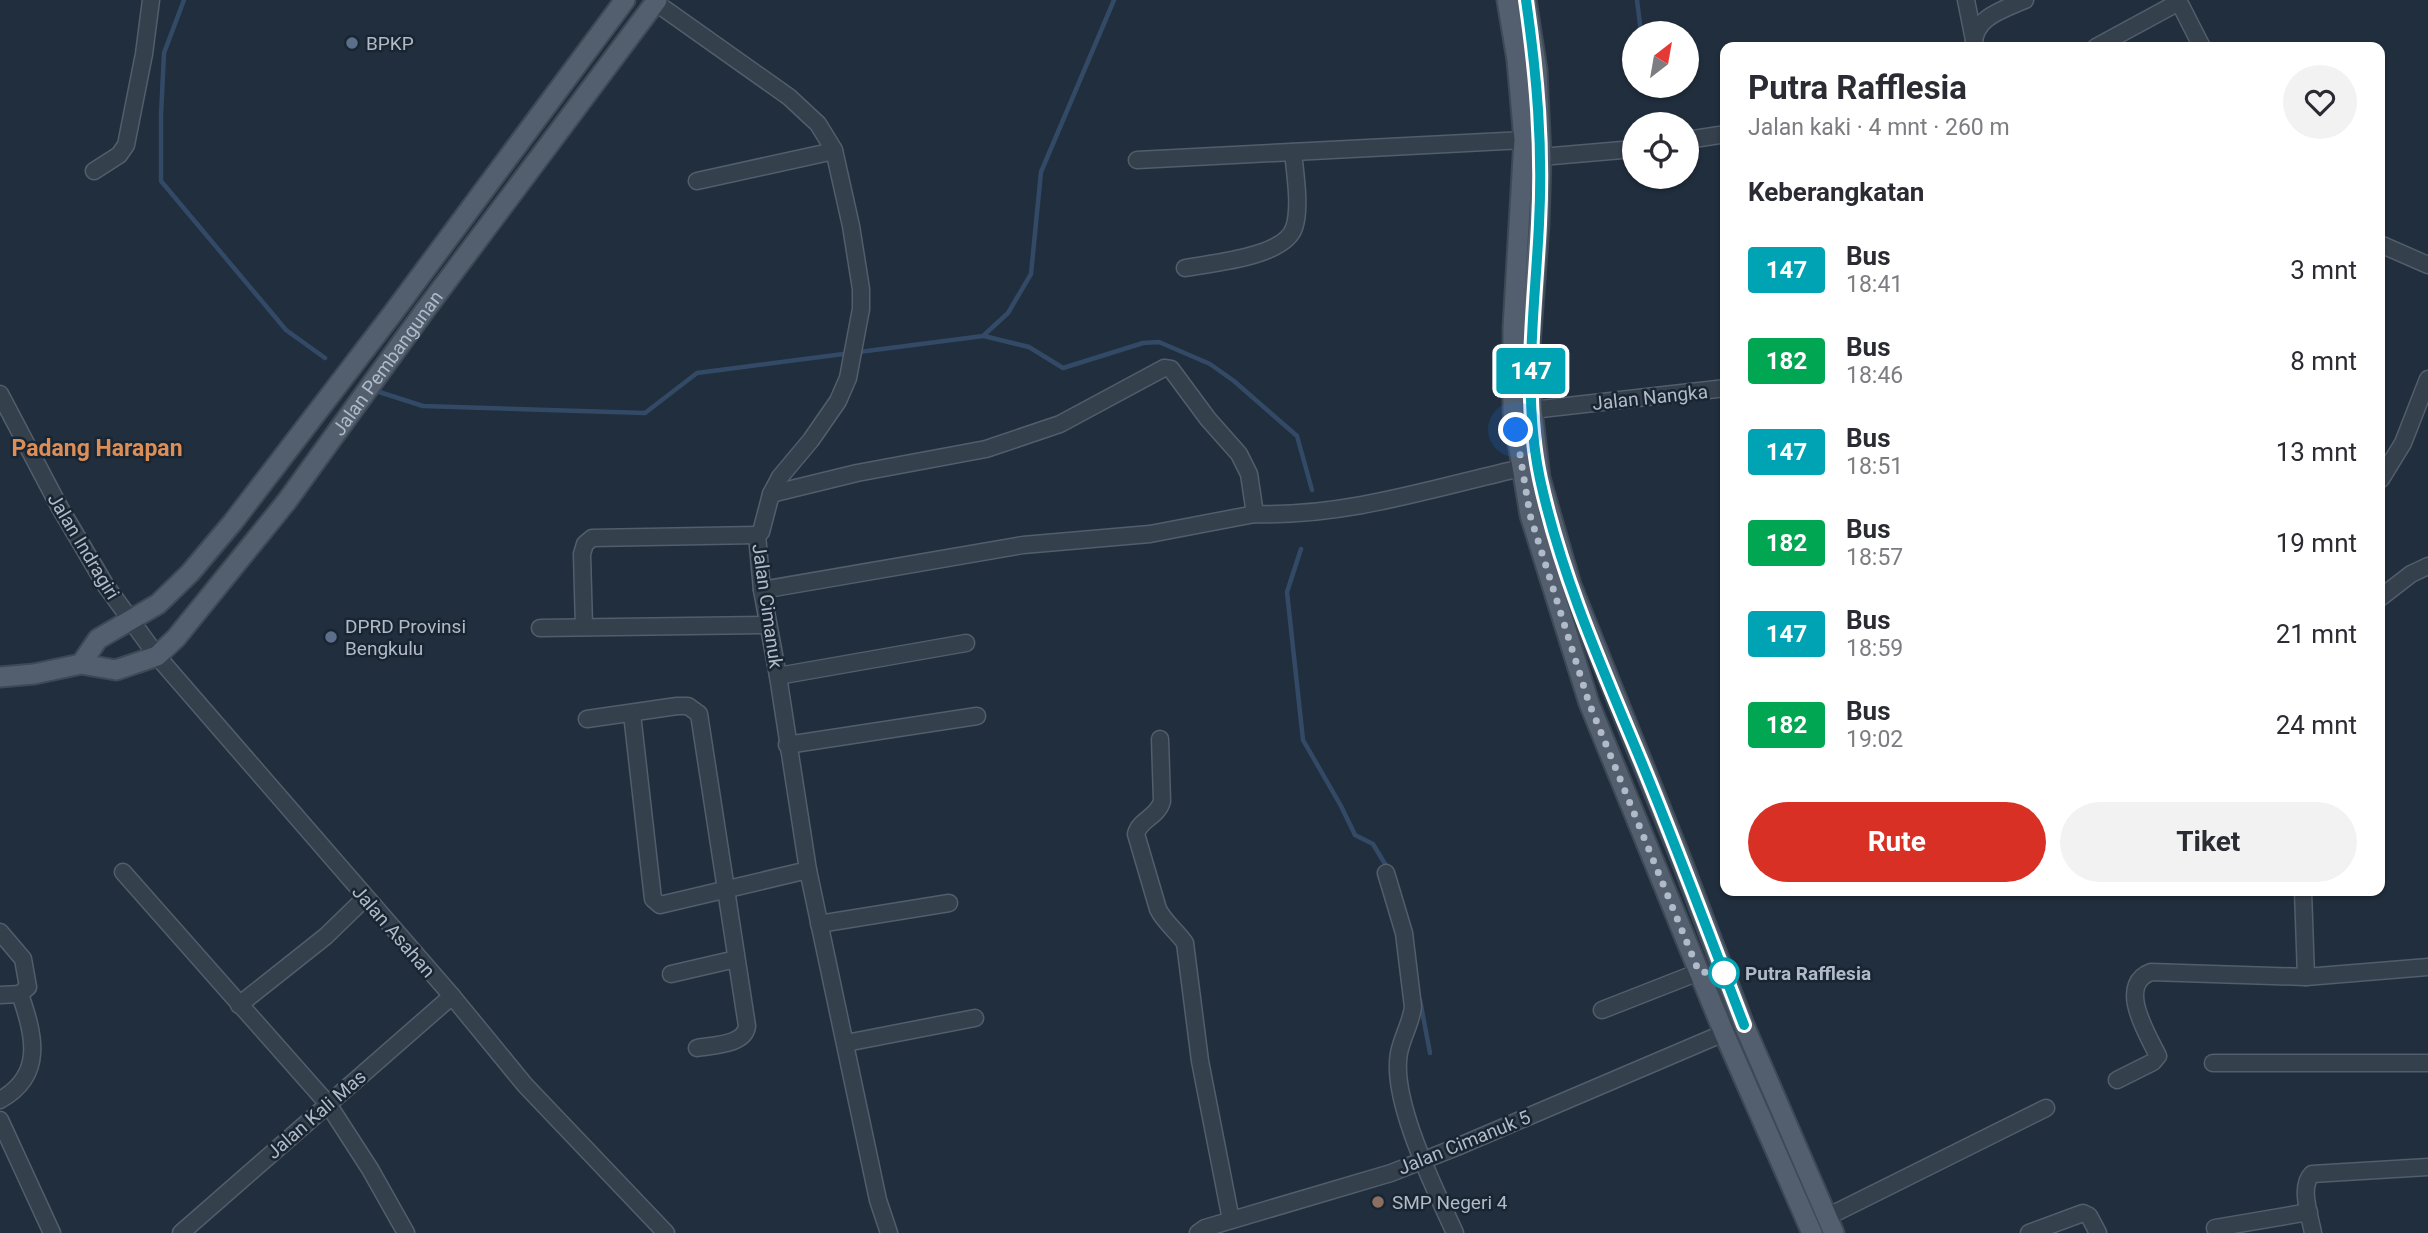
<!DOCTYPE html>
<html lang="id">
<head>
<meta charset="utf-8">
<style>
  body { margin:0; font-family:Roboto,sans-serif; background:#f2f2f3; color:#2b2b33; height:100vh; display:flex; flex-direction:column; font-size:26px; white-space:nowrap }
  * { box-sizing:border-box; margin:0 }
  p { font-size:23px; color:#7c7c81 }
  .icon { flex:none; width:38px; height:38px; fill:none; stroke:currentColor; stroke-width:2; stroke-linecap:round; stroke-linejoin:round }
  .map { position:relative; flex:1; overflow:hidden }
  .side { position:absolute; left:1720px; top:42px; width:665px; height:854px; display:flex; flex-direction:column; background:#fff; border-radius:14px; box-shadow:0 2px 5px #0004 }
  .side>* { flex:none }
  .badge { padding:0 14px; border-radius:5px; font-size:24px; line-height:46px }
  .needle { width:46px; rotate:31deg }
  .buttons { position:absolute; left:1622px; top:21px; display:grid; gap:14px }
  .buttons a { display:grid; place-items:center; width:77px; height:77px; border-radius:50%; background:#fff; box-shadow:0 2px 5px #0004; font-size:35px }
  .you { position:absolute; width:35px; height:35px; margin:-18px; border:5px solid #fff; border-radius:50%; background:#1a73e8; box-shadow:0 0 0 10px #1a73e833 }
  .map>.badge { position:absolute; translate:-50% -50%; box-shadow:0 0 0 4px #fff }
  h2 { padding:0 28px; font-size:26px; line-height:63px }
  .round { display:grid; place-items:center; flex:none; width:74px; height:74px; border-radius:37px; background:#f2f2f3 }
  .headline { display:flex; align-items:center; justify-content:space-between; height:119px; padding:0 28px }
  h1 { font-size:33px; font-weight:700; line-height:52px }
  .cta { display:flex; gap:14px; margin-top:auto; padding:14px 28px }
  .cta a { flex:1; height:80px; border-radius:42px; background:#d93025; color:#fff; font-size:28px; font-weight:700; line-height:80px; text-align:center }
  .cta a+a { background:#f2f2f3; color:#2b2b33 }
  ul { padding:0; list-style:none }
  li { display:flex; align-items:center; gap:21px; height:91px; padding:0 28px }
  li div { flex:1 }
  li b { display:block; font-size:26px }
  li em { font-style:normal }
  li .badge { min-width:77px; font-weight:700; text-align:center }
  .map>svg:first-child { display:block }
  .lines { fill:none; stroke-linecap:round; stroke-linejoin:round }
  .stream { stroke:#334a66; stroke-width:4.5 }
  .minor-casing { stroke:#535d6b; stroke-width:19 }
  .major-casing { stroke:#3e4956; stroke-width:23 }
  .minor { stroke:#35404d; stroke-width:16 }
  .major { stroke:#535f6e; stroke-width:19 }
  .line-casing { stroke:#fff; stroke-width:16 }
  .line { stroke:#00a3b4; stroke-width:10 }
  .walk { stroke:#b0bac9; stroke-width:7; stroke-dasharray:0 12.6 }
  .service-dot { fill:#5c6f8a; stroke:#1a2532; stroke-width:2.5 }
  .stop-dot { fill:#fff; stroke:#00a3b4; stroke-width:3.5 }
  .education-dot { fill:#8d6e63; stroke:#1a2532; stroke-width:2.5 }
  .labels { text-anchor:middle; stroke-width:5; stroke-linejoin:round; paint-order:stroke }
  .poi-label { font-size:19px; fill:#b0bac9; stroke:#1a2532; text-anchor:start }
  .street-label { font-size:19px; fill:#b0bac9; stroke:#1a2532 }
  .stop-label { font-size:19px; font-weight:bold; fill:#b0bac9; stroke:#1a2532; text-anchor:start }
  .quarter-label { font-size:23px; font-weight:bold; fill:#dc8e58; stroke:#1a2532 }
</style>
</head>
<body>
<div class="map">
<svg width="2428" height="1233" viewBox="0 0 2428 1233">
  <rect width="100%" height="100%" fill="#212e3d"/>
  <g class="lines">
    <!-- stream -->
    <g class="stream">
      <path d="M184,0L164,53L161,115V181L286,330L325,358"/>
      <path d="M1637,0L1641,33"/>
      <path d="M984,336L1029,347L1063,368L1143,343L1159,342L1210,364L1234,381L1297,436L1312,490"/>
      <path d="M373,390L423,406L645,413L697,373L983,336L1008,313L1031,274L1041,172L1114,0"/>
      <path d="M1301,549L1287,592L1303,740L1341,806L1355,835L1373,844L1388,869"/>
      <path d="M1420,1000L1430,1053"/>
    </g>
    <defs>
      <g id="minor">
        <path d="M652,0L789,97L818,124L834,150L851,226L861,289V309L848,378L838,401L811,440L780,477L771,494L761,532L757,535L762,590L778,676L808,870L878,1200L889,1233"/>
        <path d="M1966,0L1974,40"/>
        <path d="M2178,0L2202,47"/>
        <path d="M1974,47C1972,18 2002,10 2025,0"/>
        <path d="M2096,47L2179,2"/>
        <path d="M1687,140L1726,134"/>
        <path d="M1541,157L1634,149"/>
        <path d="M1137,160L1524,140"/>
        <path d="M94,171L119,155L126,145L144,54L151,0"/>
        <path d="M697,181L834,151"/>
        <path d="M2380,244L2428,265"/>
        <path d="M1185,268C1212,263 1284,257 1294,228C1301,208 1295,173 1293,152"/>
        <path d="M0,394L60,508L106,586L157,656L452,996L525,1085L666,1233"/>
        <path d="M1532,410L1726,388"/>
        <path d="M2381,479L2403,443L2428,379"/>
        <path d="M771,494L857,473L986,449L1060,424L1164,368L1171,369L1208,419L1239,454L1249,474L1255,514"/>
        <path d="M762,590L1023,545L1150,534L1255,514C1345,517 1434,488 1521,468"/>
        <path d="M2380,598L2411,574L2428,566"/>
        <path d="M584,627L582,554L585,544L592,538L757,535"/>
        <path d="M540,628L768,625"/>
        <path d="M778,676L966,643"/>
        <path d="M632,714L653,899L660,905L808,870"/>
        <path d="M587,719L677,706H688L699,714L747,1026C745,1045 713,1045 697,1048"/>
        <path d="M1160,739L1162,801C1158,817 1140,819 1136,834L1158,909C1164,922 1177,931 1185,943L1200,1061L1231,1220"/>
        <path d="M787,745L977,716"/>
        <path d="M123,872L328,1104L370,1169L406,1233"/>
        <path d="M1386,873L1404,933L1413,1007C1411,1023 1402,1037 1399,1053C1390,1100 1435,1189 1455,1233"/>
        <path d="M2303,891L2306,977"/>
        <path d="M819,924L949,903"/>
        <path d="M0,932L23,959L28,987L20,994L0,995"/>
        <path d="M671,974L736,959"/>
        <path d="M239,1005L326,936L365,898"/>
        <path d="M1602,1010L1699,972"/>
        <path d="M846,1043L975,1018"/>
        <path d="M2213,1063H2428"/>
        <path d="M2117,1080L2153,1062L2158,1056C2148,1035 2116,985 2151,972L2306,977L2428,967"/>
        <path d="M0,1100C45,1075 34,1035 20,994"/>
        <path d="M0,1120L52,1233"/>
        <path d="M1827,1217L2046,1108"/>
        <path d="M2215,1228L2309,1212"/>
        <path d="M181,1233L452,996"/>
        <path d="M1198,1233L1205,1228L1391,1173L1457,1147L1724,1033"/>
        <path d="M2029,1233L2083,1213L2089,1216L2098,1233"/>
        <path d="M2313,1233C2310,1216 2299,1187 2312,1174L2428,1167"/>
      </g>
      <g id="major">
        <path d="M1507,0L1517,60L1524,140L1513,328V412L1530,515L1589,703L1724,1033L1812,1233"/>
        <path d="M1526,0L1537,70L1541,157L1539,224L1530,346L1532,410L1540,478L1571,585L1681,859L1744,1025L1834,1233"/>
        <path d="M81,664L98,639L158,604L190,573L233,522L393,313L625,0"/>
        <path id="s1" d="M0,677L34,674L81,664L116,670L157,656L176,638L287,501L423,313L657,0"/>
      </g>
    </defs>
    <!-- minor casing -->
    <use href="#minor" class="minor-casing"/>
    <!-- major casing -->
    <use href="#major" class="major-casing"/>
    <!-- minor -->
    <use href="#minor" class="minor"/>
    <!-- major -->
    <use href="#major" class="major"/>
  </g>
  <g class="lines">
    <defs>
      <path id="line" d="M1526,0C1537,76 1543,146 1539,224C1535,309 1522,395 1540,479C1561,576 1603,670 1641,761C1677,848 1710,937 1744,1025"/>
    </defs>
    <!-- line casing -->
    <use href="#line" class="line-casing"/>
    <!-- line -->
    <use href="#line" class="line"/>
    <!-- walk -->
    <path class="walk" d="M1516,430L1530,515L1589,703L1699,972L1724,973"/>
  </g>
  <!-- markers -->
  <g class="service-dot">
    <circle cx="352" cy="43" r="7"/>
    <circle cx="331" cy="637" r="7"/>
  </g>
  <circle class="stop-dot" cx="1724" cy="973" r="14"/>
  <circle class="education-dot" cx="1378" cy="1202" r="7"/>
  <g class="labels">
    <!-- poi labels -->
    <g class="poi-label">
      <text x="366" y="50">BPKP</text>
      <text x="345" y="633">DPRD Provinsi<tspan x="345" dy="22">Bengkulu</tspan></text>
      <text x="1392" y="1209">SMP Negeri 4</text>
    </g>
    <!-- street labels -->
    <g class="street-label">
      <text dy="7" stroke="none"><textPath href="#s1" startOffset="534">Jalan Pembangunan</textPath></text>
      <text transform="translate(1650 397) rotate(-6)" y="7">Jalan Nangka</text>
      <text transform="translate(84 546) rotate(59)" y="7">Jalan Indragiri</text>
      <text transform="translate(768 606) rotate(82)" y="7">Jalan Cimanuk</text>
      <text transform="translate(394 931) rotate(49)" y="7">Jalan Asahan</text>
      <text transform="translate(316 1114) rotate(-41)" y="7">Jalan Kali Mas</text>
      <text transform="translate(1464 1142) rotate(-22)" y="7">Jalan Cimanuk 5</text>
    </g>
    <!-- stop labels -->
    <g class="stop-label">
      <text x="1745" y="980">Putra Rafflesia</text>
    </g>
    <!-- quarter labels -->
    <g class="quarter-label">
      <text x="97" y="456">Padang Harapan</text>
    </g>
  </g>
</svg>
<div class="buttons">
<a><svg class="needle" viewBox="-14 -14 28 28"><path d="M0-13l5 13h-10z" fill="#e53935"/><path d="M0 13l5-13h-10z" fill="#7c7c81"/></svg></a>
<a><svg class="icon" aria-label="locate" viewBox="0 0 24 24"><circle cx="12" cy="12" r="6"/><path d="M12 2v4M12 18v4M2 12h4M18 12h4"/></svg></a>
</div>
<div class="you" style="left:1516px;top:430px"></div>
<b class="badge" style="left:1531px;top:371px;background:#00a3b4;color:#fff">147</b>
<section class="side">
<div class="headline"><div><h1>Putra Rafflesia</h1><p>Jalan kaki · 4 mnt · 260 m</p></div><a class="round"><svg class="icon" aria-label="heart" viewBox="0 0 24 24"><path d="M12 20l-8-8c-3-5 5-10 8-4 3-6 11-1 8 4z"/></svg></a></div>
<h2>Keberangkatan</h2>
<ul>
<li><span class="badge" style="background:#00a3b4;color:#fff">147</span><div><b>Bus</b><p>18:41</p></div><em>3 mnt</em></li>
<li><span class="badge" style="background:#00a651;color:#fff">182</span><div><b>Bus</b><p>18:46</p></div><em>8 mnt</em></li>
<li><span class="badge" style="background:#00a3b4;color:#fff">147</span><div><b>Bus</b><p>18:51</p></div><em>13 mnt</em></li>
<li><span class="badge" style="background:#00a651;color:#fff">182</span><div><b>Bus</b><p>18:57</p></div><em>19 mnt</em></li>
<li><span class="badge" style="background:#00a3b4;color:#fff">147</span><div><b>Bus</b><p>18:59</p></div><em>21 mnt</em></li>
<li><span class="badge" style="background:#00a651;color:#fff">182</span><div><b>Bus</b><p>19:02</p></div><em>24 mnt</em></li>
</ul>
<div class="cta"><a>Rute</a><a>Tiket</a></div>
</section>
</div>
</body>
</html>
